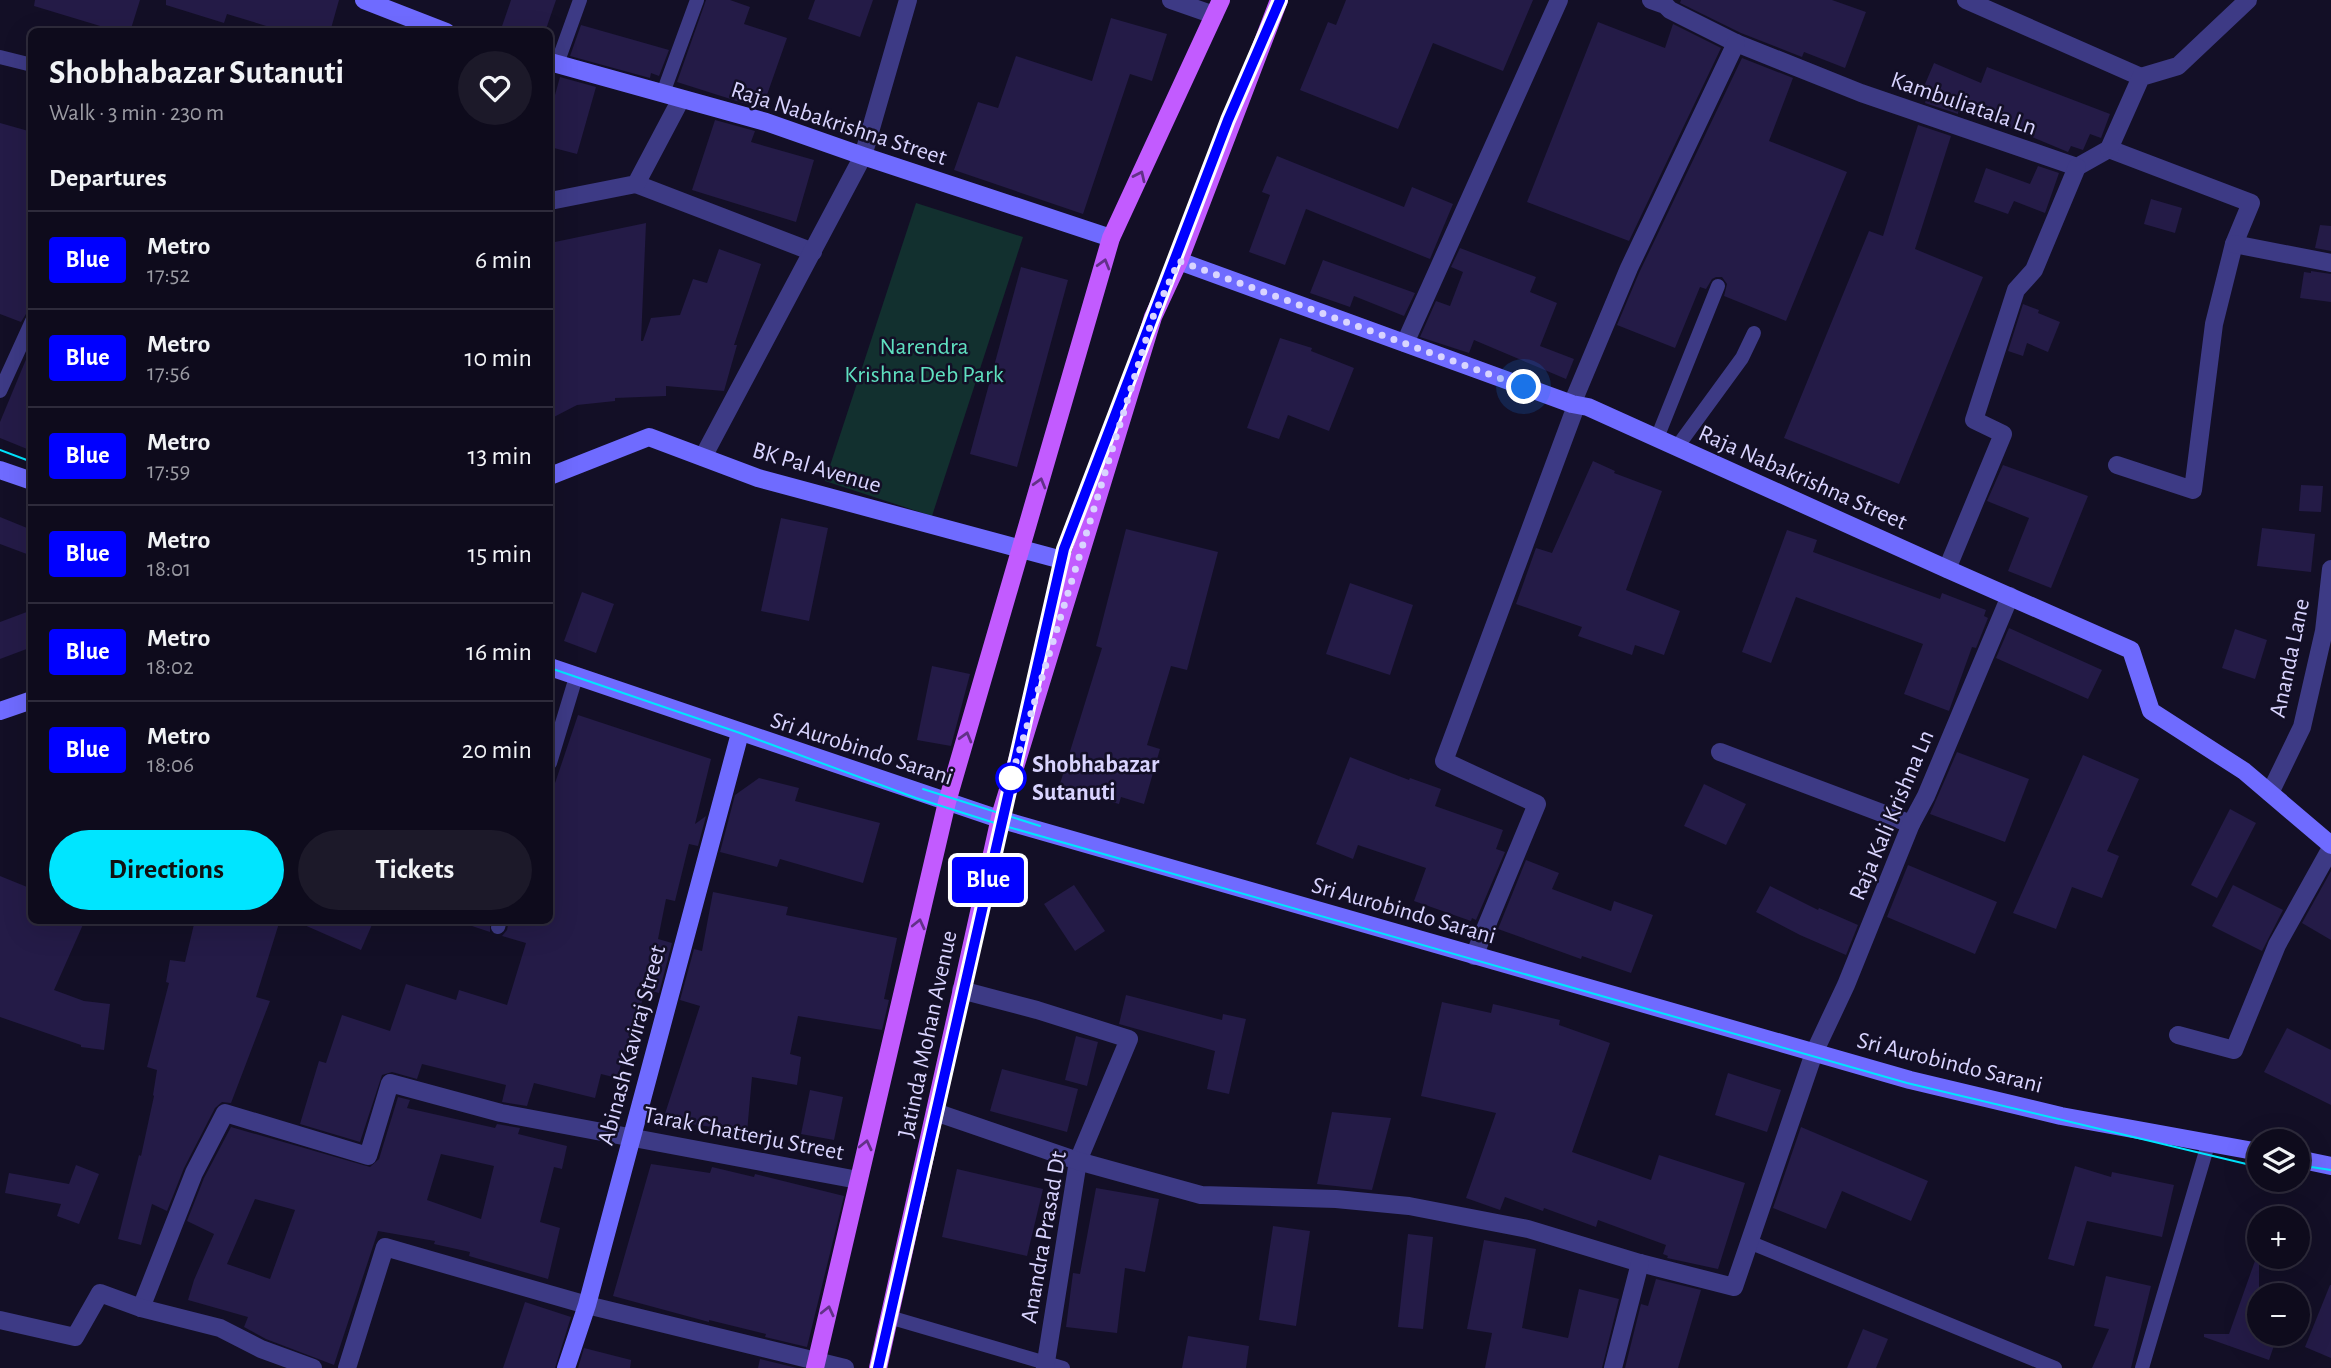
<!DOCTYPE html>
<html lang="en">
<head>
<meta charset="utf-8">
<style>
  body { margin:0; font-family:"Alegreya Sans",sans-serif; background:#1c1929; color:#f1f3f6; height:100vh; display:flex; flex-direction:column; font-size:26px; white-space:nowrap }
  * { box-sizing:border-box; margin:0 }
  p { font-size:23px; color:#9b9ba3 }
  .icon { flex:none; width:38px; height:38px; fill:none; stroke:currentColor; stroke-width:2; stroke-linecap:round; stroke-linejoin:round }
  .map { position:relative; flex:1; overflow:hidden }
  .drawer { position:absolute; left:28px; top:28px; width:525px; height:896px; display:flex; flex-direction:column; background:#0e0b1c; border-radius:10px; box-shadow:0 7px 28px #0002,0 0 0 2px #2e2b3b }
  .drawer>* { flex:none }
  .badge { padding:0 14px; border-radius:5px; font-size:24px; line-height:46px }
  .tools { position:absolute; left:2247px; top:1129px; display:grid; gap:14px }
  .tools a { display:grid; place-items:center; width:63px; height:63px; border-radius:50%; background:#0e0b1c; box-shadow:0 7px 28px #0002,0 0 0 2px #2e2b3b; font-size:35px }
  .you { position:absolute; width:35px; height:35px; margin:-18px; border:5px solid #fff; border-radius:50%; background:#1a73e8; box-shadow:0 0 0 10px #1a73e833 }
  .map>.badge { position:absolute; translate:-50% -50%; box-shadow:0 0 0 4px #fff }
  h2 { padding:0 21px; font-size:26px; line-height:63px }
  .round { display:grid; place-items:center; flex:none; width:74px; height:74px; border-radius:37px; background:#1c1929 }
  .head { display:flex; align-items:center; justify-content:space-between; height:119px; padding:0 21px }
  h1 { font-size:33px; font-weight:700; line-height:52px }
  .button { display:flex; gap:14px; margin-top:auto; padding:14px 21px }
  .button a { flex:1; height:80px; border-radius:42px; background:#00e5ff; color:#111; font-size:28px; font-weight:700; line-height:80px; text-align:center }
  .button a+a { background:#1c1929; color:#f1f3f6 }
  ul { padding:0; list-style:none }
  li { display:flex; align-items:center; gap:21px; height:98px; padding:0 21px; border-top:2px solid #2e2b3b }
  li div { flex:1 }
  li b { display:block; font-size:26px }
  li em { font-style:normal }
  li .badge { min-width:77px; font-weight:700; text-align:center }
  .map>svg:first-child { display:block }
  .green { fill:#12302f }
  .building { fill:#241b47; fill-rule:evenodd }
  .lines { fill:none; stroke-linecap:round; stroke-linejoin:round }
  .lane { stroke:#3d3a85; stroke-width:14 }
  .street { stroke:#3d3a85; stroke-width:18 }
  .secondary { stroke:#6f6bff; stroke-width:18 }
  .primary { stroke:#c25bff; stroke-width:18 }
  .tram { stroke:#00e5ff; stroke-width:2 }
  .oneway { stroke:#623188 }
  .line-casing { stroke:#fff; stroke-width:16 }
  .line { stroke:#00f; stroke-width:10 }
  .walk { stroke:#d9d4ff; stroke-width:7; stroke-dasharray:0 12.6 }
  .stop-dot { fill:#fff; stroke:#00f; stroke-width:3.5 }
  .labels { text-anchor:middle; stroke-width:5; stroke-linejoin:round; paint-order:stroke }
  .street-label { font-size:24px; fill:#d9d4ff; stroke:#130f26 }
  .park-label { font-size:24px; fill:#5fe0c0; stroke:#130f26 }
  .stop-label { font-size:24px; font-weight:bold; fill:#d9d4ff; stroke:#130f26; text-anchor:start }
</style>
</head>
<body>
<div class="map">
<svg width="2331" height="1368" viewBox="0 0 2331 1368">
  <rect width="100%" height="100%" fill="#130f26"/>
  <!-- green -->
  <path class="green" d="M916,203L1023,237L932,516L825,481Z"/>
  <!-- building -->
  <g class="building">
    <path d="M35,0H140L130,32H120L34,6Z"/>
    <path d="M166,0H339L330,32H286L227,14L224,23L166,5Z"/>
    <path d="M511,0H556L545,32H500Z"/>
    <path d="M706,0H730L750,7L744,24L787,38L762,109L677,82Z"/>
    <path d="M815,0H873L860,37L808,19Z"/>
    <path d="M1346,0H1533L1503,71L1433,43L1398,129L1300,90L1328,22L1336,25Z"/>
    <path d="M1681,0H1832L1866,12L1845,68L1804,52L1802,57L1741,33L1680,3Z"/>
    <path d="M1111,18L1167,34L1152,81L1130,74L1083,214L954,170L978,102L998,108L1016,56L1092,81Z"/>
    <path d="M1598,22L1665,48L1673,24L1721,48L1629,241L1527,202Z"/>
    <path d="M581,25L669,50L659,76L651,73L650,78L570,56Z"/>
    <path d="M1742,58L1793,78L1769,141L1847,172L1786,321L1724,296L1727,284L1722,277H1716L1712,279L1706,289L1700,287L1675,348L1617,325L1639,273Z"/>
    <path d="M1934,63L1981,83L1987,67L2110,114L2101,138L2090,134L2083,150L2071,146L2068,152L1963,108L1961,113L1958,112V114L1925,103L1926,99L1920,96Z"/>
    <path d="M560,77L596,87L577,154L550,147V94L555,95Z"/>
    <path d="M715,120L755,131L751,142L814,160L796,222L692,190Z"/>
    <path d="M0,123L32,132V311L26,314L21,322L0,314Z"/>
    <path d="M1918,125L1951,136L1915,249L1983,277L1899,484L1784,438L1869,231L1883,236Z"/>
    <path d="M1277,156L1404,207L1412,187L1453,204L1430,259L1306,209L1285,265L1249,252L1270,195L1262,192Z"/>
    <path d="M2038,166L2059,173L2045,213L2014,201L2008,214L1974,202L1986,168L2030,184Z"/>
    <path d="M2151,199L2182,208L2175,233L2144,224Z"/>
    <path d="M646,223L641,341H643L651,318L680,315L693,279L707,283L719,249L761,264L734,345H737L724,391L666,386V396L615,398V401L577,405L550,419V243Z"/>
    <path d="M2320,225L2331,226V251L2315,248Z"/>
    <path d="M1460,248L1536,277L1530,292L1557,303L1540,346L1574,359L1566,379L1474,340L1469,353L1420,337L1436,301L1450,306L1463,272L1451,267Z"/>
    <path d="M1323,260L1415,293L1404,316L1354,296L1350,307L1310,293Z"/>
    <path d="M1021,267L1068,280L1017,467L970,454Z"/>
    <path d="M2311,271L2331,274V302L2300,298L2304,272L2311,273Z"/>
    <path d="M2023,304L2039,310L2038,313L2060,322L2048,352L2027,343L2023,356L2008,351Z"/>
    <path d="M1280,338L1312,348L1311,351L1354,368L1329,431L1288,415L1279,439L1247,428Z"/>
    <path d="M32,345V451L0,438V422Z"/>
    <path d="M1593,461L1615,471L1614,473L1662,491L1626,590L1680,611L1664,655L1635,645L1632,655L1578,636L1582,627L1516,604L1536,548L1552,553Z"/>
    <path d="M2003,465L2088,496L2051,588L2008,571L2029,518L1987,501Z"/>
    <path d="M2301,485L2323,486L2321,512L2299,511Z"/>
    <path d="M0,517L32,530V556L0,544Z"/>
    <path d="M781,518L828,528L809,621L761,611Z"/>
    <path d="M2262,528L2315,534L2311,572L2257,566Z"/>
    <path d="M1126,529L1218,552L1187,670L1171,666L1147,745L1160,749L1144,804L1121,797L1119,804L1059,787L1102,648L1096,646Z"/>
    <path d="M1787,530L1817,540L1813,552L1940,599L1942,593L1986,610L1984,616L1988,618L1976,648L1972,647L1949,711L1904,694L1923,644L1796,597L1771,663L1742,652Z"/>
    <path d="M1350,583L1413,605L1390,675L1326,654Z"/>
    <path d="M582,592L614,604L596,653L564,641Z"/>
    <path d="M32,610V647L0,659V622Z"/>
    <path d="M2009,628L2102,670L2088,699L1996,658Z"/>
    <path d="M2235,629L2267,640L2255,679L2222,668Z"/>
    <path d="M932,666L970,674L951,746L917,740Z"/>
    <path d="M578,715L711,759L695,824L706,816L698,846L689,844L675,901L666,899L658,939L672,943L659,993L645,989L636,1026L633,1025L617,1078L601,1074L595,1098L534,1083L527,1106L502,1102L506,1085L422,1064L417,1079L392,1072L382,1075L360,1142L300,1124L319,1061L326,1063L342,1015L390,1031L406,984L456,1000L459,990L507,1005L526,943L502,936L507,930L509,920H550V798Z"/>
    <path d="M1957,752L2029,779L2005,842L1930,814Z"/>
    <path d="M2083,755L2139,779L2107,851L2119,856L2102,898L2072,887L2056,929L2013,913Z"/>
    <path d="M1350,757L1409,780L1410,778L1441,789L1435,806L1503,830L1496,849L1505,852L1476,920L1472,918L1471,921L1414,901L1426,868L1358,845L1353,859L1316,844Z"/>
    <path d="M759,778L799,788L795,801L880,823L863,883L780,859L777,867L720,852L735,795Z"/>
    <path d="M1704,784L1746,804L1726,845L1684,826Z"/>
    <path d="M2230,809L2256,823L2217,898L2191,885Z"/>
    <path d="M1526,860L1559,873L1552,889L1611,911L1614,901L1653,915L1631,973L1582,956L1581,959L1498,929Z"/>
    <path d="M1908,865L1997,902L1975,954L1887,917Z"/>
    <path d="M2331,871V940L2302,923Z"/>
    <path d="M0,876L32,889V920H85L54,990L84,1001L110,1004L104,1050L81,1047V1045L0,1017Z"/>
    <path d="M1074,885L1105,931L1075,951L1044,904Z"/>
    <path d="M2233,885L2283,910L2262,951L2212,926Z"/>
    <path d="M1770,886L1818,910L1819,908L1858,925L1846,955L1800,935L1756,912Z"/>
    <path d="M713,892L788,907L786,915L897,938L884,999L889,1000L882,1030L798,1016L790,1054L801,1057L797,1085L752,1077L747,1132L663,1120L700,1006L680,1000L694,949L702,951Z"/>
    <path d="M195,920H280L256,997L270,1001L231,1103L222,1102L215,1108L184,1168L167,1211L152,1204L141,1245L118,1239L139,1155L141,1156L154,1096L153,1095L157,1070L147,1067L169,983L166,982L170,960L185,962Z"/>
    <path d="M293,920H374L361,950Z"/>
    <path d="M470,920H490V932L469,925Z"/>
    <path d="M1126,995L1222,1020L1223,1014L1246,1019L1229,1094L1207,1089L1215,1051L1119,1024Z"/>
    <path d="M1442,1002L1491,1013L1493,1004L1531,1013L1560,1020L1559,1025L1610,1043L1572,1152L1651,1180L1659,1155L1745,1183L1718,1269L1667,1258L1668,1256L1663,1254L1666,1245L1598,1220L1596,1227L1544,1208L1543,1211L1505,1197L1500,1210L1466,1198L1496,1113L1421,1096Z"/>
    <path d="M2287,1028L2331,1050V1105L2264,1072Z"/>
    <path d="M1076,1036L1098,1042L1087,1086L1065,1080Z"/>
    <path d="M1002,1069L1078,1089L1067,1132L990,1111Z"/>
    <path d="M1728,1073L1781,1090L1767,1132L1715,1115Z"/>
    <path d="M810,1090L843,1097L834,1140L801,1134Z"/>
    <path d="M398,1097L410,1100L407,1108L495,1128L497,1124L520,1128L518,1134L567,1146L562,1169L554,1167L540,1222L560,1228L548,1279L469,1256L470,1252L434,1244L435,1241L378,1231L334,1365L266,1339L244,1327L248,1317L188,1300L194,1280L214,1234L187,1221L204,1178L231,1127L370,1167L379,1159ZM441,1154L494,1166L481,1219L427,1200ZM255,1199L295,1210L270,1279L227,1264Z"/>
    <path d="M1332,1112L1391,1118L1372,1190L1317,1184Z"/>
    <path d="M1801,1127L1928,1181L1911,1221L1842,1191L1826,1229L1773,1208Z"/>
    <path d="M651,1164L710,1173L712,1167L754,1177L755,1174L844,1196L807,1347L765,1337L766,1334L709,1320V1322L613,1296Z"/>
    <path d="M76,1165L99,1174L79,1224L57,1216L61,1204L5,1193L9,1173L69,1184Z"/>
    <path d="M2075,1166L2111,1177L2112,1172L2174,1185L2162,1237L2087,1221L2074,1266L2048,1259Z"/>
    <path d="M957,1169L1043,1189L1027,1256L942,1237Z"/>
    <path d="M1096,1188L1159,1199L1145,1272L1125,1268L1117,1333L1066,1327L1073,1273L1080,1274Z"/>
    <path d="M1273,1226L1310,1231L1296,1326L1259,1320Z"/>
    <path d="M1408,1234L1433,1237L1423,1329L1398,1327Z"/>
    <path d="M1484,1240L1536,1249L1522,1328L1568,1338L1579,1289L1619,1299L1602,1368H1485L1492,1333L1467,1329Z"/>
    <path d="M2256,1258H2259V1334H2278L2269,1360L2204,1337V1334H2229Z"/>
    <path d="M2106,1276L2151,1286L2131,1368H2092L2109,1329L2094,1326Z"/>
    <path d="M1656,1279L1701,1290L1678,1368H1625L1641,1304L1648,1306Z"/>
    <path d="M2330,1285H2331V1358L2305,1347Z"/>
    <path d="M525,1302L571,1317L555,1368H503Z"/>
    <path d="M1863,1329L1888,1339L1876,1368H1847Z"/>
    <path d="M1188,1336L1249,1346L1246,1368H1182Z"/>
    <path d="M584,1348L631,1360L630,1368H578Z"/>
    <path d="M760,1359L797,1368H758Z"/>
  </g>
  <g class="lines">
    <!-- lane -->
    <g class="lane">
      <path d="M0,57L32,65"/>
      <path d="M557,64L580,0"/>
      <path d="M663,93L697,0"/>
      <path d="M0,391L32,321"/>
      <path d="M1657,438L1718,286"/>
      <path d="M1677,447L1742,358L1754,333"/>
      <path d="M550,763L576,677"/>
      <path d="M498,927L500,920"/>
      <path d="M1749,1242L2055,1368"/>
      <path d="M889,1317L1063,1368"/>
      <path d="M2142,1368L2209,1141"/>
    </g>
    <!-- street -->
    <g class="street">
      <path d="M1171,0L1214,15"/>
      <path d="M1651,0L1665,5L1670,10L1736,43L1861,93L2077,167L2109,149L2251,203L2234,244L2214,324L2193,490L2117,465"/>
      <path d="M1966,0L2141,77"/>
      <path d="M2109,149L2141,77L2178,66L2248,0"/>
      <path d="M636,184L813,252"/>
      <path d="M550,201L636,184L681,99"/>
      <path d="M2234,244L2331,263"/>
      <path d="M1405,343L1559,0"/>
      <path d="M1572,404L1629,268L1736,43"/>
      <path d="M703,457L863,156L908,0"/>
      <path d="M1947,569L2003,434L1974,420L2016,290L2034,270L2077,167"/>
      <path d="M1720,752L1911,824"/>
      <path d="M2270,793L2302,727L2324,631L2331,569"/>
      <path d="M1474,956L1537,804L1444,761L1576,406"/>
      <path d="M961,990L1037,1010L1129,1039L1078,1161L1045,1368"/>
      <path d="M2178,1035L2234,1050L2277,945L2331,848"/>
      <path d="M935,1112L1078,1161L1201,1195L1336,1199L1409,1206L1528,1229L1640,1263L1734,1287L1814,1053L1846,985L1911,824L1926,796L2010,596"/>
      <path d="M141,1308L194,1173L225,1113L368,1156L390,1083L501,1113L858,1180"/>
      <path d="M0,1320L75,1337L100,1293L141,1308L220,1328L261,1349L313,1368"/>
      <path d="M347,1368L385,1247L587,1305L845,1368"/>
      <path d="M1613,1368L1640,1263"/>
    </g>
    <!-- secondary -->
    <g class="secondary">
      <path d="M364,0L446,32"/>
      <path d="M550,62L766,122L863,156L1111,238"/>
      <path d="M1179,261L1572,404L1588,407L1947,569L2131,650L2151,711L2244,771L2331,845"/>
      <path d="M0,470L32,481"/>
      <path d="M550,476L649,437L758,478L1077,564"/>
      <path d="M550,667L999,819L1910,1080L2061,1116L2259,1152"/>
      <path d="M0,711L32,700"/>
      <path d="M2298,1159L2331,1166"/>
      <path d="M566,1368L587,1305L740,733"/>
    </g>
    <!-- primary -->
    <g class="primary">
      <path d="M815,1368L947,802L1111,238L1221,0"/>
      <path d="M878,1368L1001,813L1153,317L1179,261L1279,0"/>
    </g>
    <!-- tram -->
    <g class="tram">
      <path d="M0,450L32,462"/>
      <path d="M550,668L740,733L916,798L998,824L1907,1083L2259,1167"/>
      <path d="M923,789L1040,826"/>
      <path d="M2298,1165L2331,1170"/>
    </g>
  </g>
  <!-- one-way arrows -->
  <defs><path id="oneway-chevron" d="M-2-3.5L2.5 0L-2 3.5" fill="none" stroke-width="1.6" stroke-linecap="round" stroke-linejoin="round" transform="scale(1.75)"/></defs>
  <g class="oneway">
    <use href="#oneway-chevron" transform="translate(1140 176) rotate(-65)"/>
    <use href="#oneway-chevron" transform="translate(1104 264) rotate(-74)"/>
    <use href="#oneway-chevron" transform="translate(1040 483) rotate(-74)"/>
    <use href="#oneway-chevron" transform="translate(966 737) rotate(-74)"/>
    <use href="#oneway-chevron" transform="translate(919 924) rotate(-77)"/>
    <use href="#oneway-chevron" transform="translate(866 1145) rotate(-77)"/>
    <use href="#oneway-chevron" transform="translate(828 1311) rotate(-77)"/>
  </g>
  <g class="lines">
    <defs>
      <path id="line" d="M878,1368L1064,549L1228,120L1280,0"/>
    </defs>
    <!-- line casing -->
    <use href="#line" class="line-casing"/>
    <!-- line -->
    <use href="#line" class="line"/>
    <!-- walk -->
    <path class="walk" d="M1011,778L1008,788L1153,317L1179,261L1524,387"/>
  </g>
  <!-- markers -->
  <circle class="stop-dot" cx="1011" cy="778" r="14"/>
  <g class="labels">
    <!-- street labels -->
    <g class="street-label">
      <text transform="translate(1964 103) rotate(19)" y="8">Kambuliatala Ln</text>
      <text transform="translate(839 123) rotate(18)" y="8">Raja Nabakrishna Street</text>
      <text transform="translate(817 467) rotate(16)" y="8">BK Pal Avenue</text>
      <text transform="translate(1803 477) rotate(24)" y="8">Raja Nabakrishna Street</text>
      <text transform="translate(2289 658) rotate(-78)" y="8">Ananda Lane</text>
      <text transform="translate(862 748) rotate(18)" y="8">Sri Aurobindo Sarani</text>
      <text transform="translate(1891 815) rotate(-67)" y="8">Raja Kali Krishna Ln</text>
      <text transform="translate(1404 910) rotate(16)" y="8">Sri Aurobindo Sarani</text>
      <text transform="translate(927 1034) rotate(-78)" y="8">Jatinda Mohan Avenue</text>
      <text transform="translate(631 1045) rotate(-75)" y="8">Abinash Kaviraj Street</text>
      <text transform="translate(1950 1062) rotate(14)" y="8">Sri Aurobindo Sarani</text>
      <text transform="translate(744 1133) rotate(11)" y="8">Tarak Chatterju Street</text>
      <text transform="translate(1043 1237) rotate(-80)" y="8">Anandra Prasad Dt</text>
    </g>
    <!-- park labels -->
    <g class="park-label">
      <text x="924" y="354">Narendra<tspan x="924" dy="28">Krishna Deb Park</tspan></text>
    </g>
    <!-- stop labels -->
    <g class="stop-label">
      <text x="1032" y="772">Shobhabazar<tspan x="1032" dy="28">Sutanuti</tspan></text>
    </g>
  </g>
</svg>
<div class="tools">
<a><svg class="icon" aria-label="layers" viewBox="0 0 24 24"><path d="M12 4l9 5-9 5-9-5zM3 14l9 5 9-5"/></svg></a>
<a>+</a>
<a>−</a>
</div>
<div class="you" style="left:1524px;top:387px"></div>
<b class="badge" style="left:988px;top:880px;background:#00f;color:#fff">Blue</b>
<section class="drawer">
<div class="head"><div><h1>Shobhabazar Sutanuti</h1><p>Walk · 3 min · 230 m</p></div><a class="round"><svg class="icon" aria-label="heart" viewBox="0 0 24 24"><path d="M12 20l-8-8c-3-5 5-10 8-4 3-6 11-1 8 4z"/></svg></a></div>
<h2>Departures</h2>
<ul>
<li><span class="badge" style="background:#00f;color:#fff">Blue</span><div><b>Metro</b><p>17:52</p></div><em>6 min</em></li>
<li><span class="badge" style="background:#00f;color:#fff">Blue</span><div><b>Metro</b><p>17:56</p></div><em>10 min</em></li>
<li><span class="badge" style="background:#00f;color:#fff">Blue</span><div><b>Metro</b><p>17:59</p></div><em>13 min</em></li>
<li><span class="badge" style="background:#00f;color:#fff">Blue</span><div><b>Metro</b><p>18:01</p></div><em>15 min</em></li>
<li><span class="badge" style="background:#00f;color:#fff">Blue</span><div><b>Metro</b><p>18:02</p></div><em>16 min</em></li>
<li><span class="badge" style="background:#00f;color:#fff">Blue</span><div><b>Metro</b><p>18:06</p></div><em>20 min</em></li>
</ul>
<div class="button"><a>Directions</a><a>Tickets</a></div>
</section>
</div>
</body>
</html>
